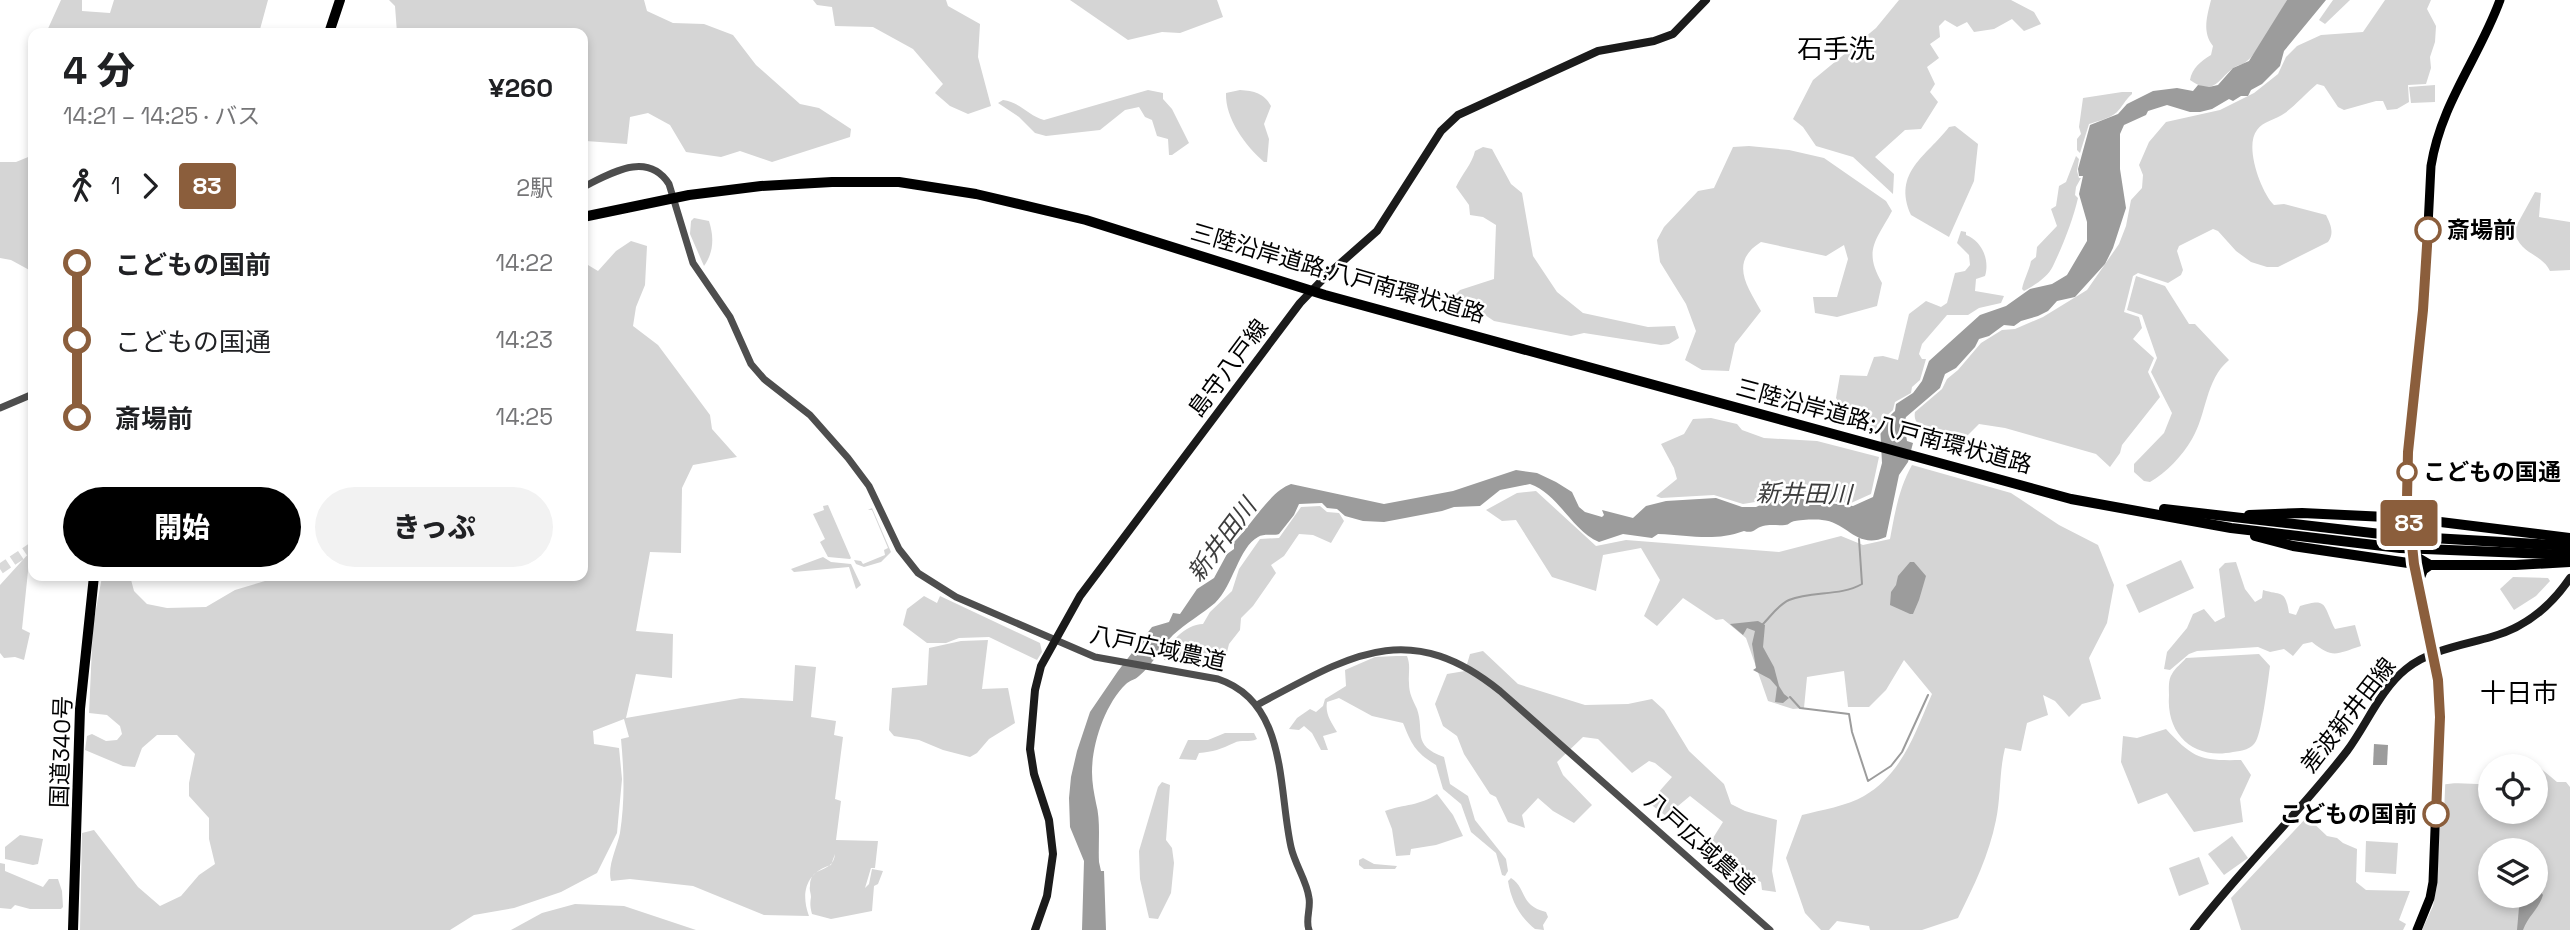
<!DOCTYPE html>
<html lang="ja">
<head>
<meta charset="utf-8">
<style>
  body { margin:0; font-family:"Space Grotesk","Noto Sans JP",sans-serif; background:#f2f2f2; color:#202124; height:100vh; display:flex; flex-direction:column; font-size:26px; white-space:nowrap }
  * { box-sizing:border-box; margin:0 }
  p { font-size:23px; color:#757577 }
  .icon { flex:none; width:38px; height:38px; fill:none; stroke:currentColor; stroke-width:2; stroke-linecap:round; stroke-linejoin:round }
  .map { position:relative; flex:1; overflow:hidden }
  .details { position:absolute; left:28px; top:28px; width:560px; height:553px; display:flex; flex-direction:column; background:#fff; border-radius:14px; box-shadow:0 4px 10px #0003 }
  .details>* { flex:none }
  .badge { padding:0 14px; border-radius:5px; font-size:24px; line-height:46px }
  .fabs { position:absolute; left:2478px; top:754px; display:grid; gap:14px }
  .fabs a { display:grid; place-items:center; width:70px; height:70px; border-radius:50%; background:#fff; box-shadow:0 4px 10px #0003; font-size:35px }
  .map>.badge { position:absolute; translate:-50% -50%; box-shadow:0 0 0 4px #fff }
  .legs { display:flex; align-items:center; gap:10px; height:77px; padding:0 35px; font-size:23px }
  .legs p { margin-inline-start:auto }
  .overview { display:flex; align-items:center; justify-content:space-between; height:119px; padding:0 35px }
  h1 { font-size:38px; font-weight:800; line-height:52px }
  .action { display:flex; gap:14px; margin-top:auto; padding:14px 35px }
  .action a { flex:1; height:80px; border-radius:42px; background:#000; color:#fff; font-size:28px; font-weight:800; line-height:80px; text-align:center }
  .action a+a { background:#f2f2f2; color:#202124 }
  ul { padding:0 35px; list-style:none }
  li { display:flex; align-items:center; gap:24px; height:77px; font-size:26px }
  li i { display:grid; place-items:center; width:10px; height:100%; margin:0 9px; background:currentColor }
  li i::after { content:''; width:18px; height:18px; margin:-9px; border:5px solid; border-radius:50%; background:#fff }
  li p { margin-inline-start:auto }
  li:first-child i { background:linear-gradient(#0000 50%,currentColor 0) }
  li:last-child i { background:linear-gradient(currentColor 50%,#0000 0) }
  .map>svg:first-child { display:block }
  .green { fill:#d5d5d5; fill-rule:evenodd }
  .water { fill:#9c9c9c }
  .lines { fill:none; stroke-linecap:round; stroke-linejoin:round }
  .stream { stroke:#9c9c9c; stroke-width:2 }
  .motorway-tunnel { stroke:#d9d9d9; stroke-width:10; stroke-dasharray:10 5; stroke-linecap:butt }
  .tertiary { stroke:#4e4e4e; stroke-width:7 }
  .secondary { stroke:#1b1b1b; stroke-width:8 }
  .primary { stroke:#000; stroke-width:9 }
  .trunk { stroke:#000; stroke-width:10 }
  .motorway { stroke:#000; stroke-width:10 }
  .line-1-casing { stroke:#fff; stroke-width:16 }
  .line-1 { stroke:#8b5e3c; stroke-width:10 }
  .stop-1-dot { fill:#fff; stroke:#8b5e3c; stroke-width:3.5 }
  .labels { text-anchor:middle; stroke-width:5; stroke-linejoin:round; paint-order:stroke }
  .stop-label { font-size:23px; font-weight:bold; fill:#000; stroke:#fff; text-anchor:start }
  .street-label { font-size:23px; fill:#000; stroke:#fff }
  .water-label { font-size:24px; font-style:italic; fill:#3d3d3d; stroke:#fff }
  .quarter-label { font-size:26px; fill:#000; stroke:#fff }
</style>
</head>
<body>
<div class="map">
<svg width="2570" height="930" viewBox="0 0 2570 930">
  <rect width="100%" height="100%" fill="#fff"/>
  <!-- green -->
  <g class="green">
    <path d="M61,0H82V11L110,13L114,0H268L259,33H46Z"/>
    <path d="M389,0H644L647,11L673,23L704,24L733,35L756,65L800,104L819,108L851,129L850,137L772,162L740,151L721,157L686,152L670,125L648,113L630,117L627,144L586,141L583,151V33H397L395,6Z"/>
    <path d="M813,0H946L948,6L980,24L978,57L991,106L968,114L950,106L935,93L943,84L913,49L873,27L835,26L832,7L817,5Z"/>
    <path d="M1070,0H1217L1223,17L1180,33L1162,32L1128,40Z"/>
    <path d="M1899,0H2011L2034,12L2041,24L2024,31L2012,19L1994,29L1974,32L1967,22L1957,27L1945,20L1939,26L1940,37L1930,44L1939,58L1927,67L1935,84L1930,92L1938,102L1921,129L1905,130L1875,157L1894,174L1893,194L1853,157L1816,146L1803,127L1793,119L1813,80L1876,28Z"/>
    <path d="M2211,0H2287C2279,14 2258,53 2247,61C2243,65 2236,65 2232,69C2216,82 2213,96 2190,80C2192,68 2201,61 2211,55L2213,46C2202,32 2207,16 2211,0Z"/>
    <path d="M2333,0H2350L2325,24L2319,20Z"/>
    <path d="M2385,0H2431L2427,9L2436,26L2435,42L2430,57L2431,68L2426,84L2408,85L2409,102L2397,109L2387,110L2383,101H2376L2344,110L2338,107L2324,86L2317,84C2306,93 2296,105 2285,113C2276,120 2263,121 2257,130C2244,146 2261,192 2274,205L2284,204L2326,215C2330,223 2335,233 2328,242L2278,267H2267L2251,262L2236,251L2218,231L2213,229L2179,246L2177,251L2183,270L2181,275L2168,283L2138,273L2133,276L2124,312L2139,317L2142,328L2133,339L2154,358L2148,372L2160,397L2122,445L2120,453L2110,467L2096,454L2005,428L1979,424L1953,450L1922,443L1926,432C1920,426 1913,422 1915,412L1942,389L1947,379L1958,370L1981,343L2002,330L2015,329L2043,317L2087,290L2119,244L2126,226L2131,200L2142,188L2143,175L2139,165L2149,142L2166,122L2220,110L2254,93L2278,74L2286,57L2297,46L2321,35L2363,32Z"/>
    <path d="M2435,85V102L2411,103L2409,87Z"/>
    <path d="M1148,90L1163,93V99L1172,109L1189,143L1172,155H1169L1168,139L1157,136L1152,120L1145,117L1139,107L1125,110L1100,130L1046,136L1035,133L1019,117L998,103L1003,100C1020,102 1029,116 1044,120Z"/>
    <path d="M1240,90C1254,91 1264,93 1271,106L1264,124L1269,139L1267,162H1264C1246,146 1225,119 1226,93Z"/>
    <path d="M2122,92H2132V94C2124,101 2123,106 2117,112C2109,119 2098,121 2089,124L2080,153L2077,150V139L2081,134L2079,127L2083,98Z"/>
    <path d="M1955,126L1978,144L1974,181L1949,237L1911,215C1892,172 1927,156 1949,127Z"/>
    <path d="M1749,146L1789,150L1824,158L1886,201L1892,211C1876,241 1863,250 1882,283L1877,306L1837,317L1815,313L1813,297H1837L1848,259L1844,245L1826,256L1761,242C1729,262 1747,286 1761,311L1735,344L1729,371L1702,370L1685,360L1696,331L1686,304L1660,262L1657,240L1664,227L1698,191L1714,188L1733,147Z"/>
    <path d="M1483,147L1492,149L1511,184L1522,193L1533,256L1557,292L1583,313L1648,327L1675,326L1679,338L1669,344L1661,345L1584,333L1571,336L1494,321L1482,313L1462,307L1454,296L1460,290L1494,279L1496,225L1483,217L1470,215L1469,205L1456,187C1462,174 1472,164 1475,151Z"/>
    <path d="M33,155V272L11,260L0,258V162H16Z"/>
    <path d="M2076,156L2079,159L2077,171L2079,178H2081L2076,187L2075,195L2078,198C2073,220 2063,245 2053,266C2048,277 2035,285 2024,291L2022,289C2024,279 2029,271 2031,261L2036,257L2037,247L2057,226L2051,209L2056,206L2059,186L2066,182Z"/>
    <path d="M2535,192L2541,193L2539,217L2570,222V270L2550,271C2542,253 2519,255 2514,230Z"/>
    <path d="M694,218L709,221C714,237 714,252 704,266L690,234L691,221Z"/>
    <path d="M1961,231L1966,232V235C1982,241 1990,260 1985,276L1976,279L1975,291L2004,296L2001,303L1979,308L1968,315H1947L1922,344L1919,354L1922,359H1926L1920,380L1912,387L1911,393L1895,402L1893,410L1877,425V435L1854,429L1852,422L1836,398L1840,375L1867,376L1874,357L1883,356L1898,360L1909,314L1926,301L1941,307L1947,303L1955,273L1965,271L1970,265L1969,255L1957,243Z"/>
    <path d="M631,241L647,246L645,285L636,307L633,326L658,345L710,415L712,429L737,457L693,465L682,488L681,553L650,552L636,631L673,634L672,678L636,674L626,718L741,698L793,701L795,665L816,667L811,717L836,721L834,735L843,737L835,799L841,801L836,840L878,841L875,868H871L865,888L869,884L872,869L883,871L878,884L874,886L872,911L831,919L812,914C810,907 810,903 811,897C811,893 809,890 810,886C810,864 833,875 835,854L831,865C807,872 800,892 809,916L764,915L693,886L630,879L611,881C607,866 617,848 620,833C625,801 624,771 621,739L629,737L624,719L593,731L594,744L619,748L622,779L617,833L597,873L561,892L514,908L474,915L450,930H80L82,833L94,830L138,887L160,906L181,896L199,875L215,864L209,839V818L189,796V783L195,754L177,735H157L142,748L135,767L123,766L85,750L87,736L92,734L106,741L117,740L122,734L120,726L107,715L89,713L93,625L102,577L130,576L134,591L147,604L167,608L206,607L235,590L282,576H583V262L598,271L616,251Z"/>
    <path d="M2136,276L2165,286L2189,324H2195L2229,360C2205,380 2207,414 2192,439C2183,455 2166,473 2150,482L2144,481L2134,472V464L2164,433L2172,413L2151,372L2157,358L2142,315L2127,310Z"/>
    <path d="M1711,418L1737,424L1742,430L1764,438L1817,441L1879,457L1871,494L1851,503L1813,500L1799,495L1743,504L1714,495L1661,498L1656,496L1677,479L1674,468L1661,444L1684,434L1693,419Z"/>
    <path d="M1912,465L2011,493L2059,525L2098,545L2114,585L2107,623L2089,658L2101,699L2082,704L2069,717L2055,701L2043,695L2048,715L2027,723L2021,751L2005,748C1999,772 2001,796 1996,820C1989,855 1974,886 1958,918L1922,930H1870L1869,926L1837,921L1829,930H1821L1805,913L1786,858L1802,815C1821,810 1847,806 1864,796C1902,774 1915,733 1932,694L1904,660L1886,690L1869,707H1848L1844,671L1807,677L1804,708L1793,709L1768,701L1746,638L1723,619L1716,620L1683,598L1657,626L1644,616L1660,580L1641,548L1603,555L1596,591L1552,577L1516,520L1502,521L1486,510L1517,493L1536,491L1596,546L1626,540L1779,552L1841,536L1863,545L1890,539C1895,512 1899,488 1912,465Z"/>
    <path d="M828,505L851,558L850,559L828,557L820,542L825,539L813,514L824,510L823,506Z"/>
    <path d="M1320,506L1327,512L1339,513L1344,521L1331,543L1313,535L1299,534L1284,556L1271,565L1276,573L1253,606L1241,618L1240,630L1229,644L1223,668L1164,660C1167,644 1185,624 1203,624L1210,612L1232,591L1239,569L1260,539L1279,538L1301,507Z"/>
    <path d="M872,508L891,552L881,562L864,567L856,564L854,560L861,561L863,564L885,555L884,550L888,548L872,510H868Z"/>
    <path d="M30,552L22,629L30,633L24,660L15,657L4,658L0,653V585Z"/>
    <path d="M823,557L831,562L851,564L861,585L856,589L849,567L794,572L791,569Z"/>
    <path d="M2181,560L2194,588L2139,613L2126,585Z"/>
    <path d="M2236,562L2245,589L2255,602L2262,598L2263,590C2282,596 2285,589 2289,613L2296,615L2300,606C2328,597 2323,605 2335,629L2355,625L2361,646C2336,654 2333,659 2312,642L2303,644L2293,656L2284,649L2270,652L2258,647L2197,651L2189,654L2170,670L2164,669L2167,652L2187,628L2193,614L2204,609L2215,622L2225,617L2219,569L2225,563Z"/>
    <path d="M2513,577L2548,578L2550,581L2536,596L2514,610L2500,589Z"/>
    <path d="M924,596L937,603L940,596L1040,643L1042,652L1037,660L989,637L959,638L946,643H927L903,625L907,609Z"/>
    <path d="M988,640L982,689L1008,688L1015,723L989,739L977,753L970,757L943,750L919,740L894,736L889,730L892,688L927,685L929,648L961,641Z"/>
    <path d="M1483,651L1518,684L1585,705L1628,704L1652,699L1664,710L1689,751L1724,784L1731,804L1745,811L1777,820L1772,871L1776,892L1762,890L1761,882L1728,867L1708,846L1723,822L1690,796L1666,816L1649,803L1672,777L1655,763L1649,761L1632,773L1598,739L1583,737L1557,762L1563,775L1592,805L1574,823L1553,811L1538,798L1522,815L1525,828L1508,822L1496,797L1490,794L1464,754L1457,736L1443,726L1435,704L1447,674L1465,671L1470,654Z"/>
    <path d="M2259,654L2270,666C2268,681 2262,731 2256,741C2252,749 2242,751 2233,752C2194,760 2166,735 2169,695C2169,688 2168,680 2172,674C2175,668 2182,663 2186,658Z"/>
    <path d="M1396,656H1407C1411,666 1408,674 1409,683C1409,694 1413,700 1417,709C1425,732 1411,745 1444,757L1450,784L1468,796L1475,820L1506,859L1508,871L1505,876L1502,875L1496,853L1471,832L1461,804L1443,789L1436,765C1415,752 1412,745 1403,723L1372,716L1339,698L1327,702C1325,714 1331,722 1337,732L1323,736L1328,750H1321L1312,733L1304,726L1299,730L1289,729L1297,718L1310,709L1316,712L1323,706L1325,699L1346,686L1345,670L1375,657Z"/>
    <path d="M2166,729C2193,758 2200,761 2241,760L2251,775L2240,799L2243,822L2194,832L2167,793L2138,804L2121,762L2123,736L2137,738Z"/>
    <path d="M1225,733H1254L1257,739C1249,743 1241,739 1234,743C1221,749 1213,752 1199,753L1196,760L1179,759L1188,740H1208Z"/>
    <path d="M2532,761L2557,782H2566L2570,787V930H2422L2433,906L2437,886L2441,785C2458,781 2473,785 2490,784V812H2536V766H2523ZM2490,850H2536V896H2490Z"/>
    <path d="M1162,782L1170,785L1166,840L1172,848L1174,863L1171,893L1158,919L1149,918L1140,879L1139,851L1158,787Z"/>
    <path d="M1437,794L1453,815L1463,836L1436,845L1411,849L1410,855L1396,856L1392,829L1385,811C1405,804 1419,806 1437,794Z"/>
    <path d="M2307,817L2327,836L2337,838L2343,843L2357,849L2356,882L2366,890L2410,891L2399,920L2406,924L2403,930H2241L2231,898Z"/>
    <path d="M20,835L43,839L38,864L33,865L5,859V847Z"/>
    <path d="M2232,836L2248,858L2224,875L2208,854Z"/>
    <path d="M2366,841L2398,843L2396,874L2365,872Z"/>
    <path d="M2199,857L2209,884L2179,896L2169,868Z"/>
    <path d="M1363,858L1374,864L1397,866L1395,869H1364L1359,865V860Z"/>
    <path d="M0,863L5,864V871L43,887L49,879H58L62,891L63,907L61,909H30L15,905L11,909L0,908Z"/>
    <path d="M1511,878C1527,888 1519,905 1546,912L1548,917L1543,925L1544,930L1535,929C1519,916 1511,900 1508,881Z"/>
    <path d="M575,904L624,906L696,930H511L542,913Z"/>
  </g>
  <!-- water -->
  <g class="water">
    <path d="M2287,0H2326L2284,51L2280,66L2262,84L2251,90L2248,96H2241L2233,101L2229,99L2212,109L2200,112H2190L2167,105L2148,111L2146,115L2124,125L2120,134V169L2126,208L2113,248L2105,264L2075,297L2057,301L2048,311L2038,316L2021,321L2014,326L2004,325L1989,336L1979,339L1975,347L1956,368L1945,374L1940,388L1906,417L1904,423L1907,441L1913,443L1908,462L1899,475L1886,537C1856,550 1848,522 1822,520C1816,519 1799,520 1795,521C1791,521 1789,525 1785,525C1778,526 1771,524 1763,526C1755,528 1754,534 1744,531C1714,542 1689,535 1658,534L1652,538L1623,534L1599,542C1571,530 1559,494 1530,484L1500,490L1480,506L1454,507L1442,511L1384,522L1363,521L1345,516L1337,509L1327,508L1322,503L1299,504L1294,515L1279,534C1273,536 1264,533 1258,537C1239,547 1233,586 1215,603C1202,614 1186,623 1173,635C1161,647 1152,666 1139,676C1135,680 1130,680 1126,684C1105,704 1092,744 1092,772C1092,783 1094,793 1096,803C1101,821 1098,844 1099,862L1101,871H1104L1106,930H1082L1084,861L1070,827L1069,798L1071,777L1077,751L1090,712L1118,671L1152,627L1169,622L1173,613L1180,614L1197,589L1214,578L1227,554L1234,549V542C1252,525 1269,492 1291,484L1384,504L1453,491L1516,470L1537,473L1556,482L1572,492L1579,507L1585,512L1602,517L1604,515L1602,510L1633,518L1646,506L1666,501L1716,498L1742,507H1756L1767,502L1800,498L1816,504L1820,502L1853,506L1873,497L1882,463L1880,425L1895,411L1896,404L1913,393L1922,381L1929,361L1980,315L2006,306L2030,289L2052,284L2067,275L2087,241V222L2079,194L2083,176H2079L2078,169L2090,125L2118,114L2127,104L2153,91L2177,88L2193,91L2198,85L2209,87L2218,85L2233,68L2249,61Z"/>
    <path d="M1910,562H1914L1926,576L1919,600L1913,614H1910L1890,605L1891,592L1896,585L1898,576Z"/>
    <path d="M1758,621L1765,625L1763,647L1774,667L1779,686L1784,694L1789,698L1783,703L1775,702L1777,687L1770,679L1753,670L1756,668L1752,644L1755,631L1747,628L1743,635L1730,624Z"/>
    <path d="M2374,744L2388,745L2387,765H2373Z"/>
    <path d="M2536,885L2543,895C2539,909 2528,916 2523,930H2517L2520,896H2536Z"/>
  </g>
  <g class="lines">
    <!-- stream -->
    <g class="stream">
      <path d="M1763,624C1771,616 1778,605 1789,600C1812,590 1839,597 1862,584L1859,539"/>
      <path d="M1790,697L1800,708L1849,714L1852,732L1868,781L1891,766L1902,752L1928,695"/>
    </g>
    <!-- motorway-tunnel -->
    <path class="motorway-tunnel" d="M0,569L33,547"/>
    <!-- tertiary -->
    <g class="tertiary">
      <path d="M583,187C610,174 647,150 669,184L693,263L730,317L751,364L764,379L810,415L848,458L869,486L899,549L918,573L956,597L1095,657L1218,679C1288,702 1278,789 1291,847C1295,865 1307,881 1309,898C1311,909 1305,920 1309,930"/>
      <path d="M0,408L33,394"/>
      <path d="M1257,705C1348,657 1407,616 1500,691L1770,930"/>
    </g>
    <!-- secondary -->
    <g class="secondary">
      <path d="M1035,930L1047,896L1053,854L1049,820L1034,774L1030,749L1035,690L1041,666L1080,596L1300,303L1326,276L1377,231L1441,131L1458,115L1598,51L1654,41L1673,34L1706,0"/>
      <path d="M2194,930C2242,868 2299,813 2347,751C2367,724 2380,690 2406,669C2429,650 2463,645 2491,637C2524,628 2551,606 2570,578"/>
    </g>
    <!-- primary -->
    <g class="primary">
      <path d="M2412,542C2402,474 2413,407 2420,338C2426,281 2428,224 2431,166C2441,103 2479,58 2500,0"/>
      <path d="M2414,559L2437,668L2440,698L2433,882L2430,898L2417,930"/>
    </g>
    <!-- trunk -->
    <g class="trunk">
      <path d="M329,33L340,0"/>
      <path d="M73,930L80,709L94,576"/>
    </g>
    <!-- motorway -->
    <g class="motorway">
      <path d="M583,217L689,195L761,186L832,182H899L976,194L1086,220L1325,295L2071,499L2231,528L2400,548L2570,555"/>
      <path d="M2164,509L2398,536L2570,546"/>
      <path d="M2249,515L2302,513L2408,518L2570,538"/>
      <path d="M2255,536L2293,546L2415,564"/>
      <path d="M2413,555L2430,565H2515L2570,562"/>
      <path d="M2418,582L2423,570L2430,565"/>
    </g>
  </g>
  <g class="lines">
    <defs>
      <path id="line-1" d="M2428,230L2423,310L2408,452L2407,498L2414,564L2438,680L2440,717L2436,814"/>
    </defs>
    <!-- line-1 casing -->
    <use href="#line-1" class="line-1-casing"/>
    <!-- line-1 -->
    <use href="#line-1" class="line-1"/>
  </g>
  <!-- markers -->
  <g class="stop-1-dot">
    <circle cx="2428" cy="230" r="12"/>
    <circle cx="2407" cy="472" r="9"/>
    <circle cx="2436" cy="814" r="12"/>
  </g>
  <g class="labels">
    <!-- stop labels -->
    <g class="stop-label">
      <text x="2447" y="238">斎場前</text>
      <text x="2423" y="480">こどもの国通</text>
      <text x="2417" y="822" text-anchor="end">こどもの国前</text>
    </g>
    <!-- street labels -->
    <g class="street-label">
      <text transform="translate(1338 273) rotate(16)" y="8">三陸沿岸道路;八戸南環状道路</text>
      <text transform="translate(1228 368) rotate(-53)" y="8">島守八戸線</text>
      <text transform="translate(1884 426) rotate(15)" y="8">三陸沿岸道路;八戸南環状道路</text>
      <text transform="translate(1158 648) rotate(12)" y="8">八戸広域農道</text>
      <text transform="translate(2348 715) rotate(-52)" y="8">差波新井田線</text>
      <text transform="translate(61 752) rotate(-88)" y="8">国道340号</text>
      <text transform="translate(1700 843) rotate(42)" y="8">八戸広域農道</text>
    </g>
    <!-- water labels -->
    <g class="water-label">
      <text transform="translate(1804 494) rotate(1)" y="8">新井田川</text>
      <text transform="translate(1222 540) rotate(-53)" y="8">新井田川</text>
    </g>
    <!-- quarter labels -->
    <g class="quarter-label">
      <text x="1836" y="58">石手洗</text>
      <text x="2519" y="702">十日市</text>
    </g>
  </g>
</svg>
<div class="fabs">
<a><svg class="icon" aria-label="locate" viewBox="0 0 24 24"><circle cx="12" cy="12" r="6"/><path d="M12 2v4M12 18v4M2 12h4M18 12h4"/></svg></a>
<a><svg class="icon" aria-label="layers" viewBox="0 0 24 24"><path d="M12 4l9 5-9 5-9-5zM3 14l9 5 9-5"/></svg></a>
</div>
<b class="badge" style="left:2409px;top:523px;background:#8b5e3c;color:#fff">83</b>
<section class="details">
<div class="overview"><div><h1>4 分</h1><p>14:21 – 14:25 · バス</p></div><b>¥260</b></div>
<div class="legs"><svg class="icon" aria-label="walk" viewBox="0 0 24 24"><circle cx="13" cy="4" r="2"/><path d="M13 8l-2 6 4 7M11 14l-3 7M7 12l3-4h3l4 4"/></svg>1<svg class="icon" aria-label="forward" viewBox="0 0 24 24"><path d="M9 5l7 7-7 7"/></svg><b class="badge" style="background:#8b5e3c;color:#fff">83</b><p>2駅</p></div>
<ul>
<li><i style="color:#8b5e3c"></i><b>こどもの国前</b><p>14:22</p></li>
<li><i style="color:#8b5e3c"></i><span>こどもの国通</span><p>14:23</p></li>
<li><i style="color:#8b5e3c"></i><b>斎場前</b><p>14:25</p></li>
</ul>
<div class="action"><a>開始</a><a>きっぷ</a></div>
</section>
</div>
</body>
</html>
